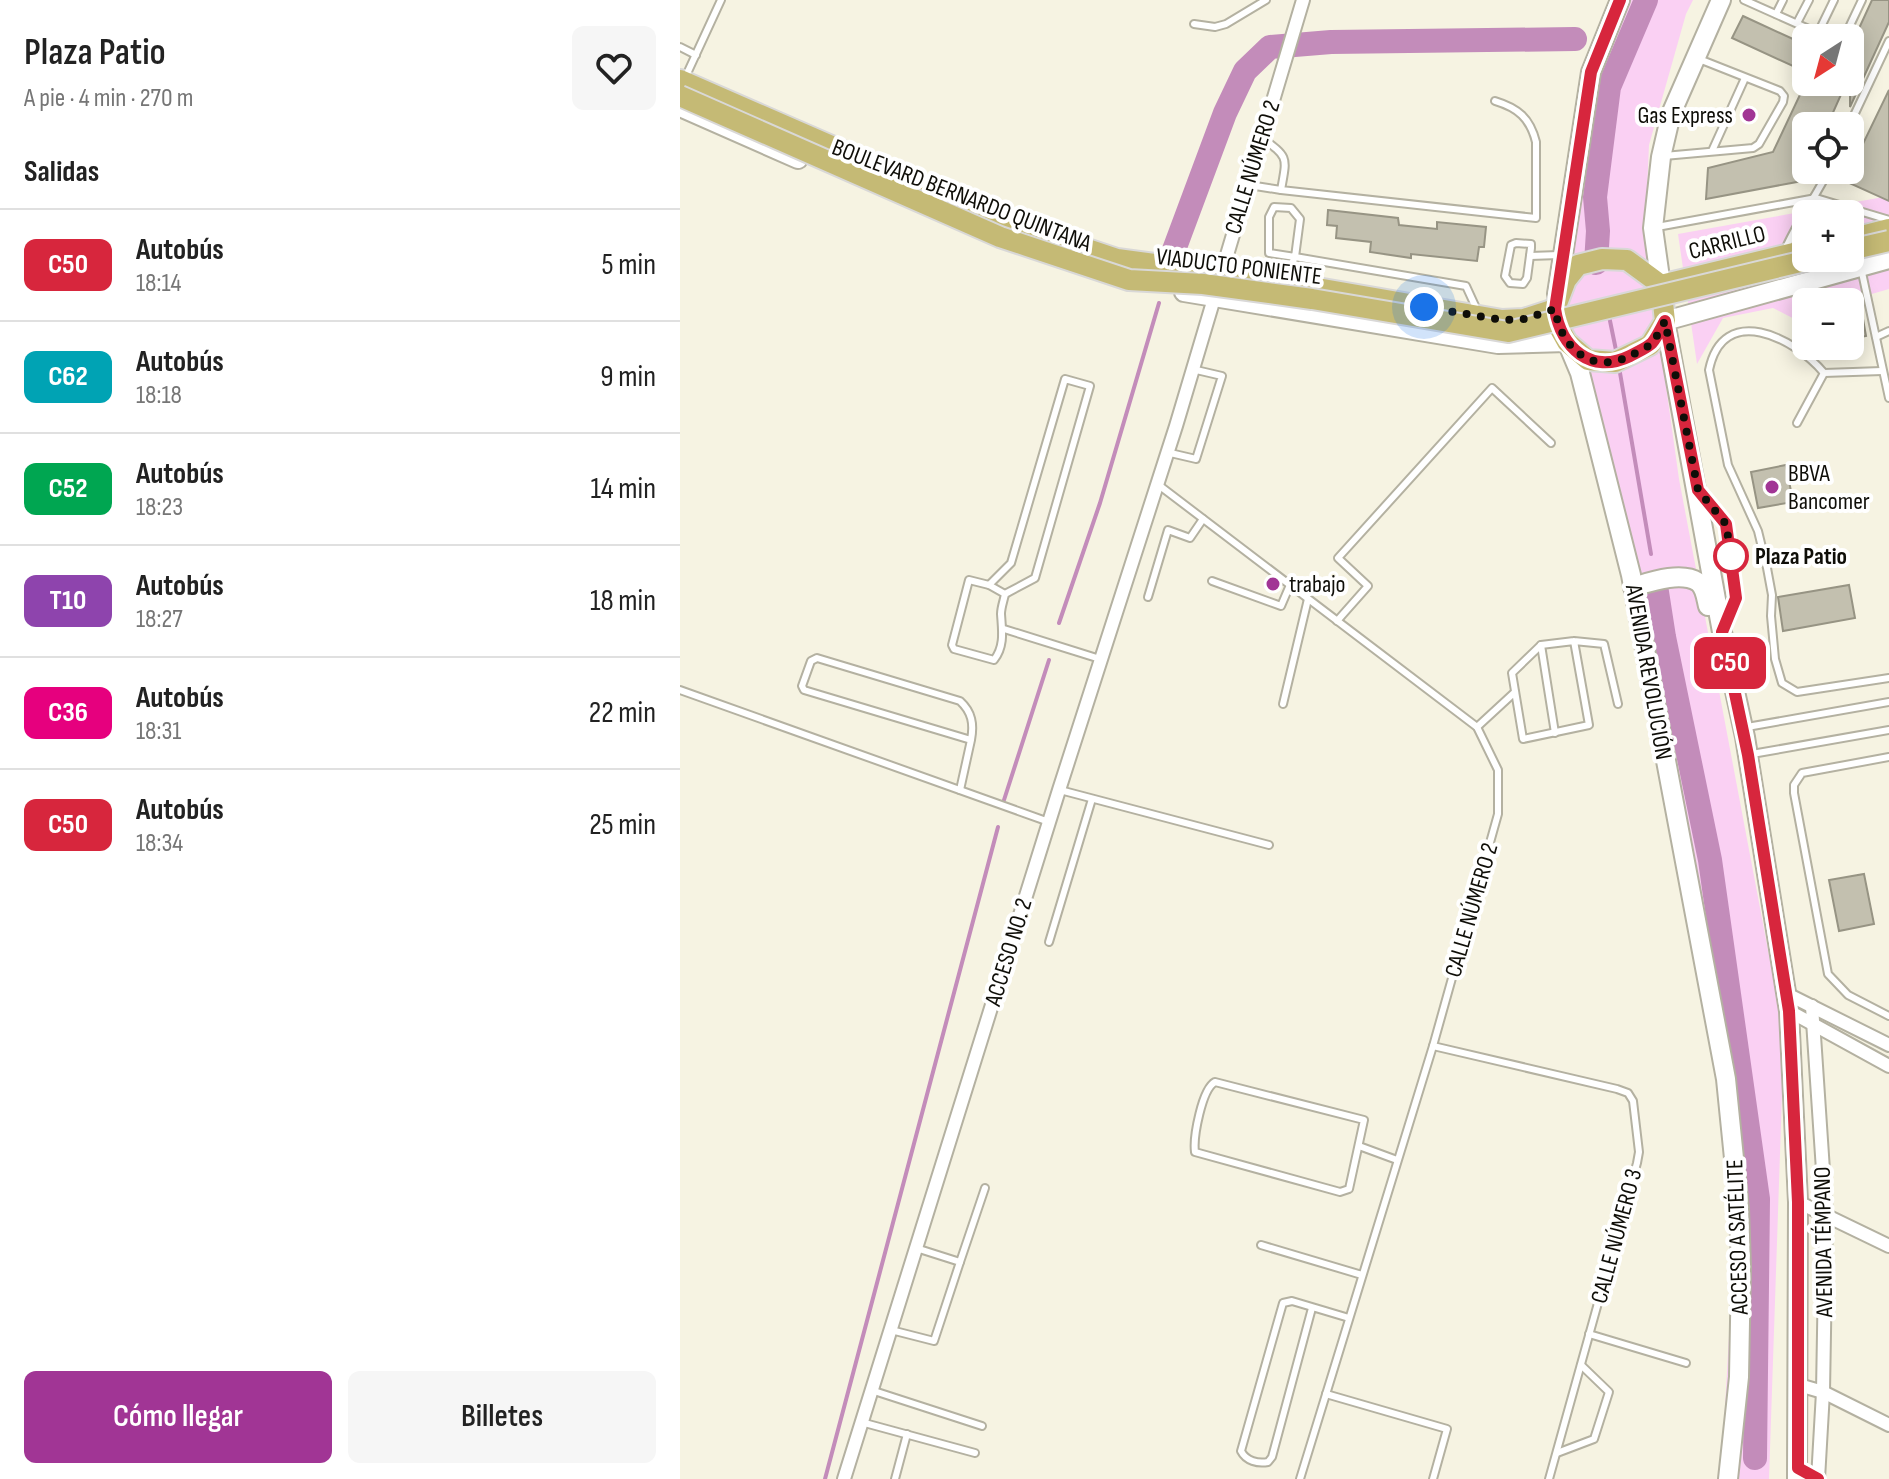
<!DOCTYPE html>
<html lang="es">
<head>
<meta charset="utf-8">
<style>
  body { margin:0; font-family:"Sofia Sans Condensed",sans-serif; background:#f6f6f6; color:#222; height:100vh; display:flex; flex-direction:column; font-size:30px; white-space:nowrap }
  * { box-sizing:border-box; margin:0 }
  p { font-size:26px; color:#767676 }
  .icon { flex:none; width:44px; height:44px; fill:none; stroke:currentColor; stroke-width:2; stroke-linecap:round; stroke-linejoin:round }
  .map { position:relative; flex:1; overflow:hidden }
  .sheet { display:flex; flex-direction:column; background:#fff; width:680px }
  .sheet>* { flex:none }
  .badge { padding:0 16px; border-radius:12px; font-size:28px; line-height:52px }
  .needle { width:52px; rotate:216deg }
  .buttons { position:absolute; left:1112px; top:24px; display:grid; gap:16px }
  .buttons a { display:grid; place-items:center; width:72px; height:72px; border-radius:12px; background:#fff; box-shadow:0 4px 20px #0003; font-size:40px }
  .you { position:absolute; width:40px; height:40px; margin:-20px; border:6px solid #fff; border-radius:50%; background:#1a73e8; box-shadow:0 0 0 12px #1a73e833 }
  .map>.badge { position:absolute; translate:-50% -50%; box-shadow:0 0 0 4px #fff }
  h2 { padding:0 24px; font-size:30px; line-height:72px }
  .round { display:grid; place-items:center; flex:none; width:84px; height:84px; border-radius:12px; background:#f6f6f6 }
  .head { display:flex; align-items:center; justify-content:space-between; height:136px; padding:0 24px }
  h1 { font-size:38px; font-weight:600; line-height:60px }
  .action { display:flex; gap:16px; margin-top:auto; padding:16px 24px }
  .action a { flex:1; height:92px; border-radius:12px; background:#a13595; color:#fff; font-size:32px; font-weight:600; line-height:92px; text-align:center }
  .action a+a { background:#f6f6f6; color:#222 }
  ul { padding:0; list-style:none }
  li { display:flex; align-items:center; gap:24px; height:112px; padding:0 24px; border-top:2px solid #e0e0e0 }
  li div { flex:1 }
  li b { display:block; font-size:30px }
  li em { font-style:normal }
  li .badge { min-width:88px; font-weight:700; text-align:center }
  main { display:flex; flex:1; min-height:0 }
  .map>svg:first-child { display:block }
  .green { fill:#fad0f3; fill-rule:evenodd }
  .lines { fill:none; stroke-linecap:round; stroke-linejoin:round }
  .stream { stroke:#c38cba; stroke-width:4 }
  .river { stroke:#c38cba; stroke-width:24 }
  .building { fill:#c3c0af; stroke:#979484; stroke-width:2 }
  .lane-casing { stroke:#b4b1a1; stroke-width:10 }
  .street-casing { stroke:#b4b1a1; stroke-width:16 }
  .secondary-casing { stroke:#b4b1a1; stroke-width:22 }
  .primary-casing { stroke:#d9d8d7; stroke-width:24 }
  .lane { stroke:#fff; stroke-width:6 }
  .street { stroke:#fff; stroke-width:12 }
  .secondary { stroke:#fff; stroke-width:18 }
  .primary { stroke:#c5ba75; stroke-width:20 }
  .primary-bridge-casing { stroke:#d9d8d7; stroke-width:24; stroke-linecap:butt }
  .primary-bridge { stroke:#c5ba75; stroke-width:20 }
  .line-casing { stroke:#fff; stroke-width:18 }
  .line { stroke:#d7263d; stroke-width:12 }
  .walk { stroke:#0f0e08; stroke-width:8; stroke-dasharray:0 14.4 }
  .poi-dot { fill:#a13595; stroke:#fff; stroke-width:3 }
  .stop-dot { fill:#fff; stroke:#d7263d; stroke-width:4 }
  .labels { text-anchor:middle; stroke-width:8; stroke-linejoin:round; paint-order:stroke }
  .poi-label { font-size:24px; fill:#0f0e08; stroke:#fff; text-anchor:start }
  .street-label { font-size:24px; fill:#0f0e08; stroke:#fff }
  .stop-label { font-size:24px; font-weight:bold; fill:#0f0e08; stroke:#fff; text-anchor:start }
</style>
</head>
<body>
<main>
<section class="sheet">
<div class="head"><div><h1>Plaza Patio</h1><p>A pie · 4 min · 270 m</p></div><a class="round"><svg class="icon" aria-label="heart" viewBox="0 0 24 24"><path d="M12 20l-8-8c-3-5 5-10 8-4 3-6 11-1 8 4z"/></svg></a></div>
<h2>Salidas</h2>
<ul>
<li><span class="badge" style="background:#d7263d;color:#fff">C50</span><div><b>Autobús</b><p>18:14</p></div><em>5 min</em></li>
<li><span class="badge" style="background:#00a3b4;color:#fff">C62</span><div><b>Autobús</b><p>18:18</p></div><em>9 min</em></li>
<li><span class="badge" style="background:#00a651;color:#fff">C52</span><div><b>Autobús</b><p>18:23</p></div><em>14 min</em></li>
<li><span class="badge" style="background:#8e44ad;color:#fff">T10</span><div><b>Autobús</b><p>18:27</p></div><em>18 min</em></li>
<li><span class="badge" style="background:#e6007e;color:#fff">C36</span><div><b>Autobús</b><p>18:31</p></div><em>22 min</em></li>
<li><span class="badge" style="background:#d7263d;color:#fff">C50</span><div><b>Autobús</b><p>18:34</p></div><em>25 min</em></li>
</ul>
<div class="action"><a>Cómo llegar</a><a>Billetes</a></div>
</section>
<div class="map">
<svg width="1209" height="1479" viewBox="0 0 1209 1479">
  <rect width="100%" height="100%" fill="#f6f3e2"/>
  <!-- green -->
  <g class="green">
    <path d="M939,0H1013L1006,14L969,145L965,237L999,479L1104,1035L1089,1479H1041L1057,1193L974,700L879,277L898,97Z"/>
    <path d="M1209,196V289L1164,302H1126V325L1093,308L1043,318L1017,364L998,234ZM1126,214H1170V258H1126Z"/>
  </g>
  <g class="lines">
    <!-- stream -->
    <g class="stream">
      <path d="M929,316L937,355"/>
      <path d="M939,367L971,554"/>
      <path d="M379,623L420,503L479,303"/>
      <path d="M324,800L369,660"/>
      <path d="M145,1479L318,827"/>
    </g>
    <!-- river -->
    <g class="river">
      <path d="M491,258L545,113L565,71L590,47L651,42L895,39"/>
      <path d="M916,263L918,231L915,197L929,87L966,0"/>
      <path d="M977,592L984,637L1030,860L1078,1199L1075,1458"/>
    </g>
  </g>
  <!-- building -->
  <g class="building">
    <path d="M1192,0H1209V22L1170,107V93L1163,90L1147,126H1126V172L1122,181L1026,199L1028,168L1093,152L1126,82H1170V48Z"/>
    <path d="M1063,16L1126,45V72L1052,38Z"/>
    <path d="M1209,90V201L1165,181Z"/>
    <path d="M648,210L718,218L719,225L757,229V222L806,227L804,247H799L797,261L731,254V258L690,252L691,242L656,238L657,226L647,225Z"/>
    <path d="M1180,302L1186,336L1170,339V303Z"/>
    <path d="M1106,465L1113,502L1078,508L1071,472Z"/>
    <path d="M1169,585L1175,618L1103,631L1098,597Z"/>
    <path d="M1184,874L1194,924L1159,931L1149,880Z"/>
  </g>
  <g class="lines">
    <defs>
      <g id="lane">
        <path d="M1064,0L1149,38"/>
        <path d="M1096,14L1103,0"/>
        <path d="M1117,23L1129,0"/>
        <path d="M514,24L535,27L546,24L586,0"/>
        <path d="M1138,33L1154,0"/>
        <path d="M1164,38L1182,0"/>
        <path d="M0,47L16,55"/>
        <path d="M5,78L41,0"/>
        <path d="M1169,126L1209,41"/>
        <path d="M581,137C609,158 607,156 601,190L856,218V142C850,118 838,108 815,101"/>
        <path d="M1032,151L1065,78"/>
        <path d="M984,156L1073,148L1079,144L1103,102L1104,96L1100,91L1019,59"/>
        <path d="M569,185L601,190"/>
        <path d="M594,207L611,208L620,219L615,257L589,253V217Z"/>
        <path d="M977,227L1136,198L1209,220"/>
        <path d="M836,243L851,244V248L847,278L843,284L830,283L825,276L831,245Z"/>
        <path d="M1104,252C1116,223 1135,198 1149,170"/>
        <path d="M850,256L879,255"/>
        <path d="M1181,268L1209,398"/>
        <path d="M604,279L615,257L786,286L797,310"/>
        <path d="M1196,337L1209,331"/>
        <path d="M1202,371L1144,373C1114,337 1043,302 1029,370L1048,465L1078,531L1087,568L1092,595L1091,616L1095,659L1102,683L1117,692L1209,678"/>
        <path d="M1117,423L1144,373"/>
        <path d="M486,452L516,459L542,376L512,369"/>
        <path d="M476,483L797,727L818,770V814L753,1046L620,1479"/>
        <path d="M1024,499L1046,524L1056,598L1047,621"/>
        <path d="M289,580L309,585L325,594C324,600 321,607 321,614C322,630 325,646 314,660L274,649L272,645Z"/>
        <path d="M532,581L601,606L610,585"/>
        <path d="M309,585L331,563L385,379L410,386L355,578L325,594"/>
        <path d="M468,597L488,530L510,538L523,519"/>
        <path d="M657,621L688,586L658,558L812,388L871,443"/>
        <path d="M324,629L420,659"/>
        <path d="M894,641L909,725L843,739L832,673L861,645L894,641L924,644L938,704"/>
        <path d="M861,645L875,733"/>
        <path d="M0,690L369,822"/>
        <path d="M603,704L628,599"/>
        <path d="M797,727L835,692"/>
        <path d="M1067,727L1209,702"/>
        <path d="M1072,754L1209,730"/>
        <path d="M1209,757L1122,773L1114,785V793L1148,974L1168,995L1209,1016"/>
        <path d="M280,790L291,740C294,724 292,712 280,701L137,658L131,661L122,686L124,690L291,740"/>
        <path d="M380,790L589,845"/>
        <path d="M369,942L412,799"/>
        <path d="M753,1046L937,1089L948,1093L953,1101L959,1152L957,1163L869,1479"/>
        <path d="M535,1082L684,1120L669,1189L660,1192L515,1152C513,1137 522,1089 535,1082Z"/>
        <path d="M679,1146L717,1160"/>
        <path d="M581,1245L682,1275"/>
        <path d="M280,1262L305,1188"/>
        <path d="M632,1308L592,1457L588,1462C578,1464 566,1461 561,1451L603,1303L612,1301L669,1318"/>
        <path d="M211,1330L254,1341L280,1262L236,1248"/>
        <path d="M909,1334L1006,1363"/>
        <path d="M191,1390L302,1426"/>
        <path d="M646,1394L767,1429L753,1479"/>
        <path d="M181,1422L295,1453"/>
        <path d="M877,1453L914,1439L929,1392L901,1365"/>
        <path d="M215,1479L227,1434"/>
      </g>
      <g id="street">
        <path d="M1105,993L1209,1045"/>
        <path d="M1132,1006L1146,1215L1143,1392L1138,1479"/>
        <path d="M1109,1011L1209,1066"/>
        <path d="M1118,1202L1209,1246"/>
        <path d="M1119,1385L1143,1392L1209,1425"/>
        <path d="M164,1479L379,790L496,426L623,0"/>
      </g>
      <g id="secondary">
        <path d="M0,107L118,159"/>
        <path d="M981,285L973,228L981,157L991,114L1041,0"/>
        <path d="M504,292L818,344L887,342L900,373L951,575L1046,1079L1059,1208L1061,1267L1059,1377L1048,1479"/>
        <path d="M877,294L911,72L940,0"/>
        <path d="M953,587C970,582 1001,571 1018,582C1025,587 1026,598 1028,606"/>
        <path d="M1117,1479L1118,1202L1109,1011L1065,737L1042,632L985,321L1209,259"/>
      </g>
      <g id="primary">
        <path d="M0,80L321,220L437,259L573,277L822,320L844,319L875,309"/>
        <path d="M1170,239L1209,229"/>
        <path d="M922,259L947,260L981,285L985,321L970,345L935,362L908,360L887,342L877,324L875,309L886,280L898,265Z"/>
        <path d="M981,285L1126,250"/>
      </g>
    </defs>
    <!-- lane casing -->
    <use href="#lane" class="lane-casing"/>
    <!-- street casing -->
    <use href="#street" class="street-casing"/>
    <!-- secondary casing -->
    <use href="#secondary" class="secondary-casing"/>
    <!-- primary casing -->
    <use href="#primary" class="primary-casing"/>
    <!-- lane -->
    <use href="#lane" class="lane"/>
    <!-- street -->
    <use href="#street" class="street"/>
    <!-- secondary -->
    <use href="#secondary" class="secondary"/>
    <!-- primary -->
    <use href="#primary" class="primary"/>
    <defs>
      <g id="primary-bridge">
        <path d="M0,96L320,237L449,280L523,284L632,299L828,332L1137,258"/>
        <path d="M1170,250L1209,241"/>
      </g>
    </defs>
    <!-- primary-bridge casing -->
    <use href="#primary-bridge" class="primary-bridge-casing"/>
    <!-- primary-bridge -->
    <use href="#primary-bridge" class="primary-bridge"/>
  </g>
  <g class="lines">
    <defs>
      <path id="line" d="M940,0L911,72L875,309C881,348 911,375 950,356C957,352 967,348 972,343C977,337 981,328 985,321L1018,490L1046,524L1056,598L1042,632L1068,755L1109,1011L1118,1202V1468L1138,1479"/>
    </defs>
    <!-- line casing -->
    <use href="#line" class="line-casing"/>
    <!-- line -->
    <use href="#line" class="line"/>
    <!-- walk -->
    <path class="walk" d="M744,307L822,320L844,319L875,309C881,348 911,375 950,356C957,352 967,348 972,343C977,337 981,328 985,321L1018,490L1046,524L1051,556"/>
  </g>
  <!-- markers -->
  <g class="poi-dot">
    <circle cx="1069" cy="115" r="8"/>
    <circle cx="1092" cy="487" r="8"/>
    <circle cx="593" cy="584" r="8"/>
  </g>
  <circle class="stop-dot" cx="1051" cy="556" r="16"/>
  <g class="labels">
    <!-- poi labels -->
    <g class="poi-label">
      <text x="1053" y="123" text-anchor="end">Gas Express</text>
      <text x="1108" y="481">BBVA<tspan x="1108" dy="28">Bancomer</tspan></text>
      <text x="609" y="592">trabajo</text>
    </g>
    <!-- street labels -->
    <g class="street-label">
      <text transform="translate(572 167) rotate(-73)" y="8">CALLE NÚMERO 2</text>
      <text transform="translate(282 195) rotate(21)" y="8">BOULEVARD BERNARDO QUINTANA</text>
      <text transform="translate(1047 242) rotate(-14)" y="8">CARRILLO</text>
      <text transform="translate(559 266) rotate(7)" y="8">VIADUCTO PONIENTE</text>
      <text transform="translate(969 672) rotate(80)" y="8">AVENIDA REVOLUCIÓN</text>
      <text transform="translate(791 910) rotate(-74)" y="8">CALLE NÚMERO 2</text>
      <text transform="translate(328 952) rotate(-73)" y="8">ACCESO NO. 2</text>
      <text transform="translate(936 1236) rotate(-75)" y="8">CALLE NÚMERO 3</text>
      <text transform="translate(1057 1237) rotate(-92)" y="8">ACCESO A SATÉLITE</text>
      <text transform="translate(1143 1242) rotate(-91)" y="8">AVENIDA TÉMPANO</text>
    </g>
    <!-- stop labels -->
    <g class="stop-label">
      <text x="1075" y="564">Plaza Patio</text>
    </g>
  </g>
</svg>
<div class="buttons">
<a><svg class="needle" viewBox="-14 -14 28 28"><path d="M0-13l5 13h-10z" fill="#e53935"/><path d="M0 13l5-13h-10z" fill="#767676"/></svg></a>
<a><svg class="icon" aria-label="locate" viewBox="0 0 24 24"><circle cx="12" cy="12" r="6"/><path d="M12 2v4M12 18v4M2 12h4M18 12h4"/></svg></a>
<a>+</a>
<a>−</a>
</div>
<div class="you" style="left:744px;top:307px"></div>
<b class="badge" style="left:1050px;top:663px;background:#d7263d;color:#fff">C50</b>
</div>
</main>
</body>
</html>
